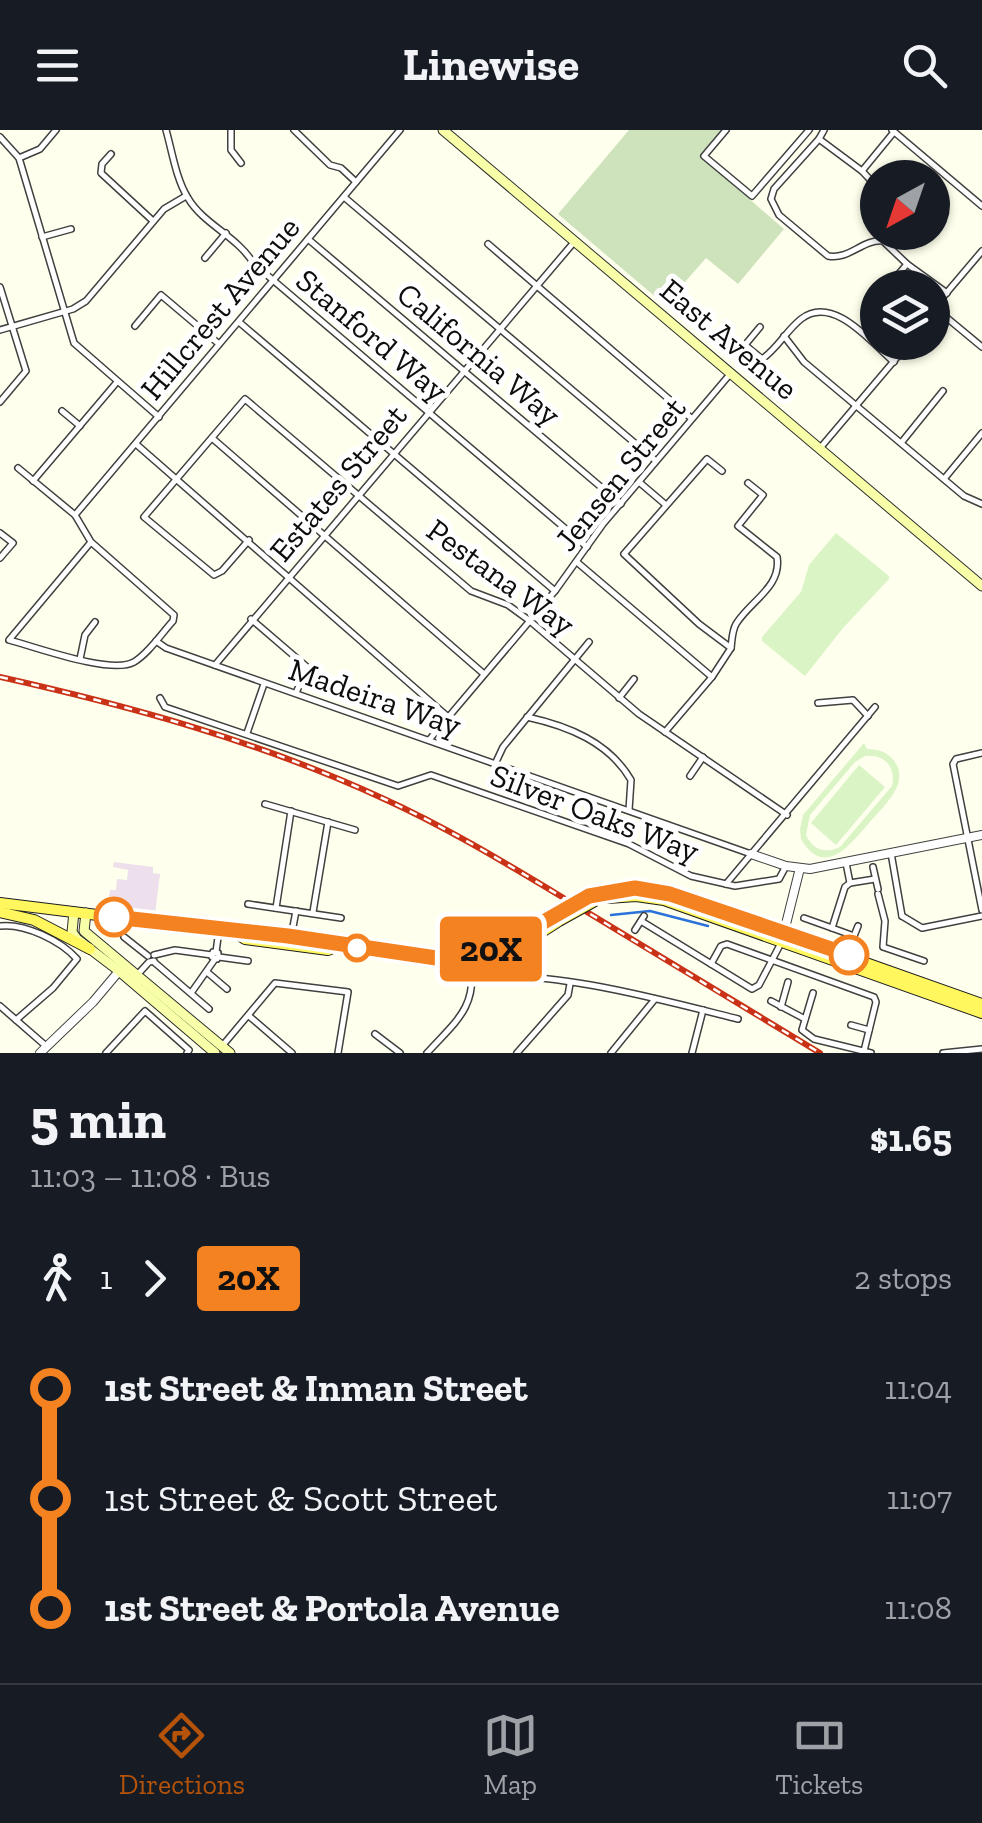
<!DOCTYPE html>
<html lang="en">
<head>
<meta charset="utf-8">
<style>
  body { margin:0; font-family:"Zilla Slab",serif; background:#242831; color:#f1f3f6; height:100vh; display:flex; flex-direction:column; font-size:38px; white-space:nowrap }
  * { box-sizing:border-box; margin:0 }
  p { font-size:32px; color:#9ea1a6 }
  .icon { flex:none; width:55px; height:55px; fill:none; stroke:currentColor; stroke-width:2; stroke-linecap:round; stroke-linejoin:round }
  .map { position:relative; height:923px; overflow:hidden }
  .sheet { display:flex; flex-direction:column; background:#171b24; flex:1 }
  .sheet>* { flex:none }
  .badge { padding:0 20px; border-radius:8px; font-size:35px; line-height:65px }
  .needle { width:65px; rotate:220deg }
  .tools { position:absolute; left:860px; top:30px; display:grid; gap:20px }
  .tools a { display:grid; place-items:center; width:90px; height:90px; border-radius:50%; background:#171b24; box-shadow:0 2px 8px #0004; font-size:50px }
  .map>.badge { position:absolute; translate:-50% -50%; box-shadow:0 0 0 5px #fff }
  .legs { display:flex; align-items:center; gap:15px; height:110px; padding:0 30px; font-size:32px }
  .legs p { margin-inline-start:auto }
  .head { display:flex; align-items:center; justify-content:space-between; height:170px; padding:0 30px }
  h1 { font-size:55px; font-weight:800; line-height:75px }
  ul { padding:0 30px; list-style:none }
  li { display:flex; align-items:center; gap:35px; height:110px; font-size:38px }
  li i { display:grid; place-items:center; width:15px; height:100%; margin:0 12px; background:currentColor }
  li i::after { content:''; width:25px; height:25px; margin:-12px; border:8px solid; border-radius:50%; background:#171b24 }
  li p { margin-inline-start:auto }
  li:first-child i { background:linear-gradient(#0000 50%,currentColor 0) }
  li:last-child i { background:linear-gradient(currentColor 50%,#0000 0) }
  header { display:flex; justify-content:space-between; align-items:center; height:130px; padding:0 30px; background:#171b24; font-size:45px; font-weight:800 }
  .tabs { display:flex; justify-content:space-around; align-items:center; height:140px; border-top:2px solid #363941; background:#171b24; font-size:28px; color:#9ea1a6 }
  .tabs a { display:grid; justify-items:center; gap:5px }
  .tabs .active { color:#b45309 }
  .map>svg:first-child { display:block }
  .industrial { fill:#ede0ec }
  .cemetery { fill:#cee3bb }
  .pitch { fill:#daf4c5; fill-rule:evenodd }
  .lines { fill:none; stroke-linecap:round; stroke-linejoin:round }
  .stream { stroke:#2b72da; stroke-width:2.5 }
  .minor-casing { stroke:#404040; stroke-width:8 }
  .tertiary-casing { stroke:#404040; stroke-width:10 }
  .secondary-casing { stroke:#2f2f2f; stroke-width:11 }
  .primary-casing { stroke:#1e1e1e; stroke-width:12 }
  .minor { stroke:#fff; stroke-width:5 }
  .tertiary { stroke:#fff; stroke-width:8 }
  .secondary { stroke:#f8ffa8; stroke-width:9 }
  .primary { stroke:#fff75d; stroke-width:10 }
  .rail-casing { stroke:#ca3217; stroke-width:6 }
  .rail { stroke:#fff; stroke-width:2.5; stroke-dasharray:8; stroke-linecap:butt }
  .primary-bridge-casing { stroke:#1e1e1e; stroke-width:12; stroke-linecap:butt }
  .primary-bridge { stroke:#fff75d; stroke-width:10 }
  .line-1-casing { stroke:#fff; stroke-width:22 }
  .line-1 { stroke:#f58220; stroke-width:15 }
  .stop-1-dot { fill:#fff; stroke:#f58220; stroke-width:5 }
  .labels { text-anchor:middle; stroke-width:10; stroke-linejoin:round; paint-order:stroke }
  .street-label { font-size:32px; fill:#0d0d0d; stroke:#fff }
</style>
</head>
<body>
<header><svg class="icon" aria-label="menu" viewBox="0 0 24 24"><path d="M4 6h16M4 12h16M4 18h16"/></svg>Linewise<svg class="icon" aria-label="search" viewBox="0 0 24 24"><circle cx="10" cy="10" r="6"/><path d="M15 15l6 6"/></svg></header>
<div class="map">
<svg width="982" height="923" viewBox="0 0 982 923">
  <rect width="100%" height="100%" fill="#ffffed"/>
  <!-- industrial -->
  <path class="industrial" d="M114,732L153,737V743L160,744L155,784L107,779L110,760H116L117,749L127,750L128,740L113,737Z"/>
  <!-- cemetery -->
  <path class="cemetery" d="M629,0H723L701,27L784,99L738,154L706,128L665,175L558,84Z"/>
  <!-- pitch -->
  <g class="pitch">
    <path d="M836,403L889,446V449L843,498L805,546L762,511V507L801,462L809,435Z"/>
    <path d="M864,613L867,619C878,619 888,622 895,632C910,655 882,677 869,693C850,715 824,749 801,709L800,699L803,685ZM865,626C885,624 896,637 892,656L840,717C825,724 813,720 806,705L810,685L855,632Z"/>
    <path d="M859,635L885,657L836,715L811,693Z"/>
  </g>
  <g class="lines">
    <!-- stream -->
    <path class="stream" d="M611,785L650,781L708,796"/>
    <defs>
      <g id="minor">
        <path d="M166,0C172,21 176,49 188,68C203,94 237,106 254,134L587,417"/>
        <path d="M231,0V20L241,33"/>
        <path d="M294,0L330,35L341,38L356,52"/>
        <path d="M726,0L704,26L752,66L809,0"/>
        <path d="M824,0L819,9L862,41L894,2"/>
        <path d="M892,0L982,76"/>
        <path d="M0,7L19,28L74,213L159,287"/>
        <path d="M819,9L774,59L771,69L779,85L828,126C850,130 862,109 883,111L907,134L947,163"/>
        <path d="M111,24L102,34L101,43L153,91"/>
        <path d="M19,28L40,19L56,0"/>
        <path d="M862,41L878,58"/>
        <path d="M344,67L656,331"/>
        <path d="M42,107L71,99"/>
        <path d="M308,109L621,374"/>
        <path d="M488,114L691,288"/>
        <path d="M205,128L226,103"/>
        <path d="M0,157L26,241L0,272"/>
        <path d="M887,158L907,134"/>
        <path d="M935,178L982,217"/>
        <path d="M932,180L982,121"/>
        <path d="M239,192L555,461"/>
        <path d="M135,196L161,165L219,214"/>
        <path d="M760,197L745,215L762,229C777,219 786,201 801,189C833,164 871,212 894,232"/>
        <path d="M0,200L73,179L86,171L164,79L186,66"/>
        <path d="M784,206L804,232L964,366L982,374"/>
        <path d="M62,281L80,296"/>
        <path d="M212,308L484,544"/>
        <path d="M901,313L943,261"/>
        <path d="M136,314L448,587"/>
        <path d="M821,317L910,212"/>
        <path d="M18,338L75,385L91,412L174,485L173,491C161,504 149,523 134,532C111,545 36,517 9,510L91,412"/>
        <path d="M944,349L982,303"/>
        <path d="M33,351L117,252"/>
        <path d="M639,352L666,375"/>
        <path d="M75,385L400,0"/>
        <path d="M0,403L13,413L0,428"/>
        <path d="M249,410L222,441L214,445L144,387L245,269L471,461L508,475L530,491L639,584L787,685"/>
        <path d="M578,433L712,547"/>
        <path d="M251,489L307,537L296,563"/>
        <path d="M156,511L166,518L751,724"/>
        <path d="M731,518C732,510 732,501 736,494C750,471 782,457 777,427L738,396L763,365L748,353"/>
        <path d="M80,529L85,505L95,492"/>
        <path d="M215,535L575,111"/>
        <path d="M160,568L165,577L398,656L431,645L629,714L691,746L735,756L779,749L786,736"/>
        <path d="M619,568L634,549"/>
        <path d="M818,573L853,570L868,586"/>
        <path d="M527,587C568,596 609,612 631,650L629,680"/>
        <path d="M665,602L712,547L731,518L699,494L624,424L707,329L722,341"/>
        <path d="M247,603L264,554"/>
        <path d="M429,610L555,461L603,394L731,243"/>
        <path d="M982,623L956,629L953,634L982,780"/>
        <path d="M496,632L503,617L589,512"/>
        <path d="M690,646L703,627"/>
        <path d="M265,674L355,700"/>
        <path d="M891,723L902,786"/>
        <path d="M846,733L850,753L875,749"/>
        <path d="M873,737L878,759"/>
        <path d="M850,753L845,757L832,798L854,806L858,796"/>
        <path d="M726,754L875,577"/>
        <path d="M878,764L885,791L883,817L924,831"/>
        <path d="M248,774L341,788"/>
        <path d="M276,778L291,681"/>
        <path d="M313,782L328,692"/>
        <path d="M902,786L922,798L982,786"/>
        <path d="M804,788L832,798"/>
        <path d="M641,791L752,859L759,855L781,813"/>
        <path d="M0,796C25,793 61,811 77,829L53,858L16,890"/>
        <path d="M635,800L644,786"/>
        <path d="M124,807L148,826"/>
        <path d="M291,807L296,781"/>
        <path d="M851,817L854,806"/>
        <path d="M213,822L218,823L217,829L212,827Z"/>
        <path d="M216,822L219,800"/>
        <path d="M154,825L175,820L212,825"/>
        <path d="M219,827L248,831"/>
        <path d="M154,832L209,879"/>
        <path d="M711,834L721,816L727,814L874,867L876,872L864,921"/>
        <path d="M207,842L227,859"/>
        <path d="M138,844L149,832L154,831"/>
        <path d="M473,849C540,836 670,872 738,889"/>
        <path d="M191,863L215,829"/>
        <path d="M813,863L802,900L814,909L871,923"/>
        <path d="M771,871L805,889"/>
        <path d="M0,876L46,916"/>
        <path d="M781,877L788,852"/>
        <path d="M249,886L292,923"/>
        <path d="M851,895L869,900"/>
        <path d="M375,904L400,923"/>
        <path d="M223,915L275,853L348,862L338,923"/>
        <path d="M106,923L145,881L189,920L187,923"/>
        <path d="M427,923C456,891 477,878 471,832"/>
        <path d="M517,923L568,865L570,854"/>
        <path d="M611,923L655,869"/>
        <path d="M692,923L703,880"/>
        <path d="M943,923L982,919"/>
      </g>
      <g id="tertiary">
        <path d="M751,724L786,736L810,739L982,705"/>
        <path d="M783,806L800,738"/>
        <path d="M40,923L93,872L120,840"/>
      </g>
      <g id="secondary">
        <path d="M443,0L982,456"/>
        <path d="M74,782L72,802L77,809L119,841L215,923"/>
        <path d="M86,783L84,801L230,923"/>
      </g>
      <g id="primary">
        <path d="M589,767L635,758L671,764L982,874"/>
        <path d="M608,768L636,766L664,770L982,883"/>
        <path d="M0,773L235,802L247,800L436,829L485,830L517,818L559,791"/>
        <path d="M0,782L34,790L90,819"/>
        <path d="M236,803L245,809L328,820L338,816"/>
        <path d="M471,828C480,820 491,820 502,816C520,808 537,797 553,786"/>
      </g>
    </defs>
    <!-- minor casing -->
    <use href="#minor" class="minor-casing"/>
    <!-- tertiary casing -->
    <use href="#tertiary" class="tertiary-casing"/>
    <!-- secondary casing -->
    <use href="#secondary" class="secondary-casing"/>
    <!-- primary casing -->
    <use href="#primary" class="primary-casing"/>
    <!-- minor -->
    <use href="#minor" class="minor"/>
    <!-- tertiary -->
    <use href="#tertiary" class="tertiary"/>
    <!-- secondary -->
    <use href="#secondary" class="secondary"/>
    <!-- primary -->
    <use href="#primary" class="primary"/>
    <defs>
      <path id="rail" d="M0,547C130,576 261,612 382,668C453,700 520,742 587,782C664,829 742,876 820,923"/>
    </defs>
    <!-- rail casing -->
    <use href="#rail" class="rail-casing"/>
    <!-- rail -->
    <use href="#rail" class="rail"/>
    <defs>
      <g id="primary-bridge">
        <path d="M553,786L589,767"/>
        <path d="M559,791L595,771"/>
      </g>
    </defs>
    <!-- primary-bridge casing -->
    <use href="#primary-bridge" class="primary-bridge-casing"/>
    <!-- primary-bridge -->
    <use href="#primary-bridge" class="primary-bridge"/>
  </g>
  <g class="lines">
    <defs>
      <path id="line-1" d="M114,787L288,806L450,830L470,829L478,822L498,818L589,766L635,758L670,764L849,825"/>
    </defs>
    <!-- line-1 casing -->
    <use href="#line-1" class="line-1-casing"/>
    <!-- line-1 -->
    <use href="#line-1" class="line-1"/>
  </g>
  <!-- markers -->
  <g class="stop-1-dot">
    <circle cx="114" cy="787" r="18"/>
    <circle cx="357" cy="818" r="12"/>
    <circle cx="849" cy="825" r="18"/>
  </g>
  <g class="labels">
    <!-- street labels -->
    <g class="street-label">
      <text transform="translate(220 178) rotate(-50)" y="11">Hillcrest Avenue</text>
      <text transform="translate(372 205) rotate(40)" y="11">Stanford Way</text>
      <text transform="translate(729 209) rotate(40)" y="11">East Avenue</text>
      <text transform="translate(479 224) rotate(40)" y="11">California Way</text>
      <text transform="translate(620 344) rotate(-51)" y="11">Jensen Street</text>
      <text transform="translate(338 353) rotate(-50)" y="11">Estates Street</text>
      <text transform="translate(501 447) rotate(36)" y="11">Pestana Way</text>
      <text transform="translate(375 567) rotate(19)" y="11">Madeira Way</text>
      <text transform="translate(595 683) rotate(21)" y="11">Silver Oaks Way</text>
    </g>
  </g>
</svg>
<div class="tools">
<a><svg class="needle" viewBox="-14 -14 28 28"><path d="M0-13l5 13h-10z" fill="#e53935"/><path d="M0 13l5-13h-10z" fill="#9ea1a6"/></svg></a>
<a><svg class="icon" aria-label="layers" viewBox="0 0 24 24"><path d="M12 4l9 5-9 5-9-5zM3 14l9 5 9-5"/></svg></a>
</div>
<b class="badge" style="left:491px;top:819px;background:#f58220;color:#111">20X</b>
</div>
<section class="sheet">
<div class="head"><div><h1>5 min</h1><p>11:03 – 11:08 · Bus</p></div><b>$1.65</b></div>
<div class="legs"><svg class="icon" aria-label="walk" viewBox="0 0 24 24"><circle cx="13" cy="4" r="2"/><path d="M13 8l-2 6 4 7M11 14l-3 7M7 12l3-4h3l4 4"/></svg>1<svg class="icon" aria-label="forward" viewBox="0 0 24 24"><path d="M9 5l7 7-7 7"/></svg><b class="badge" style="background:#f58220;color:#111">20X</b><p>2 stops</p></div>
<ul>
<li><i style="color:#f58220"></i><b>1st Street &amp; Inman Street</b><p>11:04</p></li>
<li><i style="color:#f58220"></i><span>1st Street &amp; Scott Street</span><p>11:07</p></li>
<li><i style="color:#f58220"></i><b>1st Street &amp; Portola Avenue</b><p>11:08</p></li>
</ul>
</section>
<nav class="tabs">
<a class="active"><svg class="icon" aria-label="directions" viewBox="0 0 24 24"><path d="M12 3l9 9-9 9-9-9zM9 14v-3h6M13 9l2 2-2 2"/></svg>Directions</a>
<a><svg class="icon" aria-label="map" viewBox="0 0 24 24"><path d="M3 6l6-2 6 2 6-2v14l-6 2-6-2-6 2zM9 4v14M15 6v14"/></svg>Map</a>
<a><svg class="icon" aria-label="tickets" viewBox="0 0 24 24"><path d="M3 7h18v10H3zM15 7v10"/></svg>Tickets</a>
</nav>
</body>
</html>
